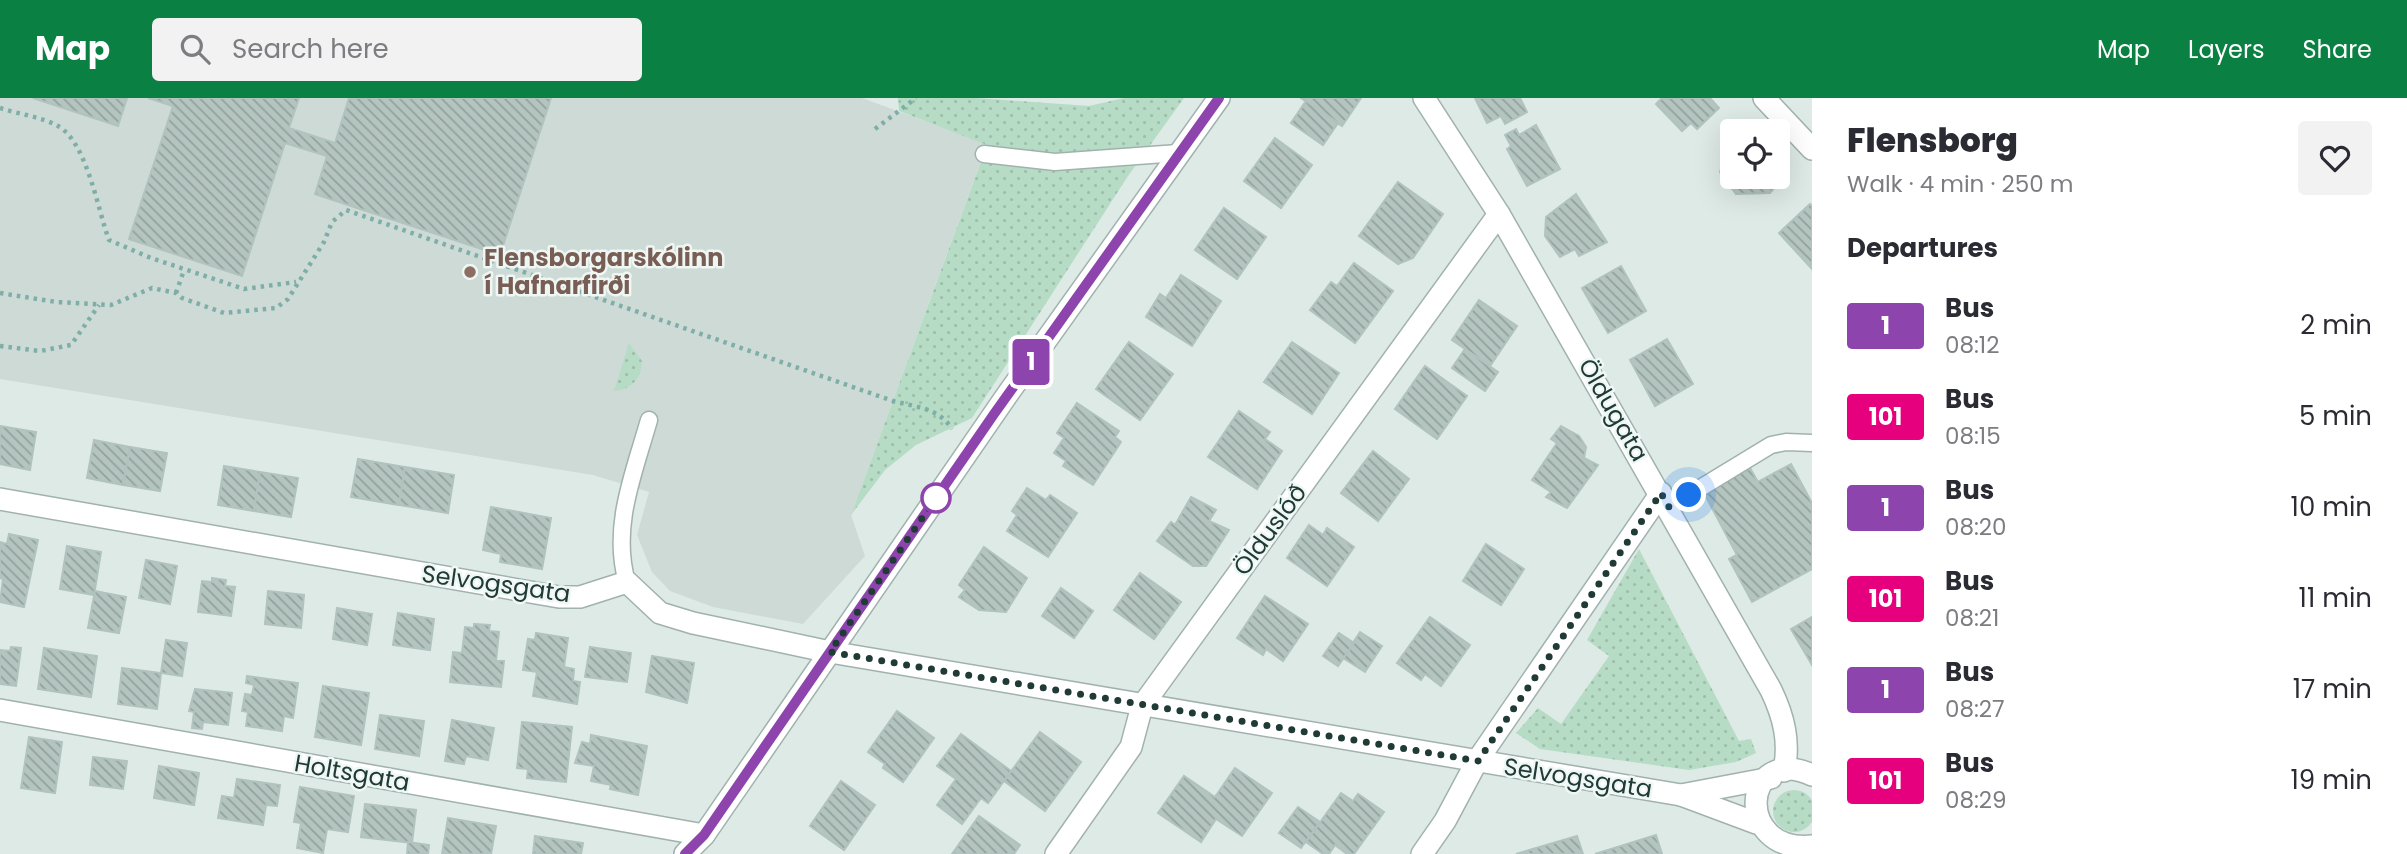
<!DOCTYPE html>
<html lang="en">
<head>
<meta charset="utf-8">
<style>
  body { margin:0; font-family:Poppins,sans-serif; background:#f2f2f3; color:#2b2b33; height:100vh; display:flex; flex-direction:column; font-size:26px; white-space:nowrap }
  * { box-sizing:border-box; margin:0 }
  p { font-size:23px; color:#7c7c81 }
  .icon { flex:none; width:38px; height:38px; fill:none; stroke:currentColor; stroke-width:2; stroke-linecap:round; stroke-linejoin:round }
  .map { position:relative; flex:1; overflow:hidden }
  .drawer { display:flex; flex-direction:column; background:#fff; width:595px }
  .drawer>* { flex:none }
  .badge { padding:0 14px; border-radius:5px; font-size:24px; line-height:46px }
  .buttons { position:absolute; left:1720px; top:21px; display:grid; gap:14px }
  .buttons a { display:grid; place-items:center; width:70px; height:70px; border-radius:7px; background:#fff; box-shadow:0 7px 28px #0002; font-size:35px }
  .you { position:absolute; width:35px; height:35px; margin:-18px; border:5px solid #fff; border-radius:50%; background:#1a73e8; box-shadow:0 0 0 10px #1a73e833 }
  .map>.badge { position:absolute; translate:-50% -50%; box-shadow:0 0 0 4px #fff }
  h2 { padding:0 35px; font-size:26px; line-height:63px }
  .round { display:grid; place-items:center; flex:none; width:74px; height:74px; border-radius:7px; background:#f2f2f3 }
  .head { display:flex; align-items:center; justify-content:space-between; height:119px; padding:0 35px }
  h1 { font-size:33px; font-weight:800; line-height:52px }
  ul { padding:0; list-style:none }
  li { display:flex; align-items:center; gap:21px; height:91px; padding:0 35px }
  li div { flex:1 }
  li b { display:block; font-size:26px }
  li em { font-style:normal }
  li .badge { min-width:77px; font-weight:700; text-align:center }
  header { display:flex; align-items:center; gap:42px; box-sizing:border-box; height:98px; padding:0 35px; background:#0b8043; color:#fff }
  header strong { font-size:33px }
  nav { display:flex; gap:38px; margin-inline-start:auto; font-size:24px }
  .search { width:490px; height:63px; background:#f2f2f3; display:flex; align-items:center; gap:18px; box-sizing:border-box; padding:0 24px; border-radius:7px; color:#7c7c81; font-size:26px }
  main { display:flex; flex:1; min-height:0 }
  .map>svg:first-child { display:block }
  .built { fill:#cddad6 }
  .grass { fill:url(#grass-dots) }
  .building { fill:url(#building-back-hatch); stroke:#b1c3be; stroke-width:2 }
  .lines { fill:none; stroke-linecap:round; stroke-linejoin:round }
  .service-casing { stroke:#a1b2ae; stroke-width:19 }
  .minor-casing { stroke:#a1b2ae; stroke-width:24 }
  .path { stroke:#7faea6; stroke-width:4.5; stroke-dasharray:3.5 5; stroke-linecap:butt }
  .service { stroke:#fff; stroke-width:16 }
  .minor { stroke:#fff; stroke-width:21 }
  .line-casing { stroke:#fff; stroke-width:16 }
  .line { stroke:#8e44ad; stroke-width:10 }
  .walk { stroke:#203a36; stroke-width:7; stroke-dasharray:0 12.6 }
  .education-dot { fill:#8d6e63; stroke:#eff7f4; stroke-width:2.5 }
  .stop-dot { fill:#fff; stroke:#8e44ad; stroke-width:3.5 }
  .labels { text-anchor:middle; stroke-width:5; stroke-linejoin:round; paint-order:stroke }
  .education-label { font-size:24px; font-weight:bold; fill:#785e54; stroke:#eff7f4; text-anchor:start }
  .street-label { font-size:24px; fill:#203a36; stroke:#eff7f4 }
</style>
</head>
<body>
<header>
<strong>Map</strong>
<div class="search"><svg class="icon" aria-label="search" viewBox="0 0 24 24"><circle cx="10" cy="10" r="6"/><path d="M15 15l6 6"/></svg>Search here</div>
<nav><a>Map</a><a>Layers</a><a>Share</a></nav>
</header>
<main>
<div class="map">
<svg width="1812" height="756" viewBox="0 0 1812 756">
  <defs>
    <pattern id="grass-dots" width="8" height="8" patternUnits="userSpaceOnUse" patternTransform="scale(1.75)"><rect width="8" height="8" fill="#b7dcc6"/><path d="M2 2h.1M6 6h.1" fill="none" stroke="#9dbeab" stroke-width="1.8" stroke-linecap="round"/></pattern>
    <pattern id="building-back-hatch" width="6" height="6" patternUnits="userSpaceOnUse" patternTransform="scale(1.75)"><rect width="6" height="6" fill="#b4c5c0"/><path d="M-1 5l2 2M0 0l6 6M5-1l2 2" fill="none" stroke="#92a19d"/></pattern>
  </defs>
  <rect width="100%" height="100%" fill="#deeae6"/>
  <!-- built -->
  <path class="built" d="M0,0H862L987,46L851,417L865,458L803,526L713,509L670,493L652,474L637,437L649,394L593,377L0,281Z"/>
  <!-- grass -->
  <g class="grass">
    <path d="M898,0H976L1089,8L1124,0H1184L1128,78L972,320L916,347L885,372L851,417L987,47L899,13Z"/>
    <path d="M629,245L642,263C641,281 632,291 614,293Z"/>
    <path d="M1639,451L1739,643L1751,641L1756,655L1736,664L1689,672L1540,651L1516,635L1538,610L1561,626L1609,558L1587,542Z"/>
    <circle cx="1794" cy="713" r="21"/>
  </g>
  <!-- building -->
  <g class="building">
    <path d="M33,0H127L118,28Z"/>
    <path d="M148,0H299L289,30L335,45L349,0H551L500,157L315,96L327,58L285,45L242,178L129,141L173,8Z"/>
    <path d="M1301,0H1361L1342,28Z"/>
    <path d="M1475,0H1520L1527,14L1505,26L1501,18L1487,25Z"/>
    <path d="M1662,0H1710L1719,10L1697,31L1691,25L1682,33L1656,6Z"/>
    <path d="M1306,3L1338,25L1323,47L1291,25Z"/>
    <path d="M1536,27L1560,71L1527,88L1507,51L1511,48L1505,37L1516,31L1519,37Z"/>
    <path d="M1275,40L1312,67L1281,110L1244,83Z"/>
    <path d="M1732,53V79H1778V72L1784,78L1770,95L1736,96L1720,74L1725,59Z"/>
    <path d="M1398,84L1443,116L1413,160L1398,166L1359,138Z"/>
    <path d="M1576,96L1607,144L1579,158L1575,151L1560,159L1545,138L1546,119Z"/>
    <path d="M1810,106L1812,108V171L1779,135Z"/>
    <path d="M1224,110L1266,139L1237,181L1195,152Z"/>
    <path d="M1354,165L1393,193L1355,245L1310,212L1331,184L1337,188Z"/>
    <path d="M1621,168L1646,213L1608,235L1582,190Z"/>
    <path d="M1181,177L1221,203L1192,248L1146,219L1160,196L1166,200Z"/>
    <path d="M1479,202L1517,228L1490,268L1452,242Z"/>
    <path d="M1667,241L1693,286L1655,308L1630,262Z"/>
    <path d="M1129,244L1173,276L1140,322L1096,291Z"/>
    <path d="M1292,244L1339,275L1312,316L1264,284Z"/>
    <path d="M1465,251L1498,274L1485,293L1452,270Z"/>
    <path d="M1425,268L1467,298L1437,341L1395,311Z"/>
    <path d="M1077,305L1119,333L1115,339L1121,344L1093,387L1063,368L1066,363L1054,355L1064,340L1057,335Z"/>
    <path d="M1239,313L1270,334L1265,341L1282,353L1257,391L1208,359Z"/>
    <path d="M0,328L36,334L30,372L0,366Z"/>
    <path d="M1561,328L1579,338L1586,349L1584,360L1598,367L1567,410L1546,399L1551,394L1532,382L1557,345L1551,341Z"/>
    <path d="M94,342L130,349L123,387L87,380Z"/>
    <path d="M130,349L167,355L160,393L123,387Z"/>
    <path d="M1373,353L1409,381L1378,423L1341,395Z"/>
    <path d="M358,361L405,369L399,407L351,399Z"/>
    <path d="M1791,366L1812,405V471L1752,504L1729,461L1737,457L1704,395L1750,370L1758,384Z"/>
    <path d="M224,368L260,374L254,413L218,407Z"/>
    <path d="M405,369L454,377L448,415L399,407Z"/>
    <path d="M260,374L298,380L291,419L254,413Z"/>
    <path d="M1027,390L1046,402L1050,397L1077,415L1048,459L1007,433L1017,417L1012,413Z"/>
    <path d="M1191,399L1216,412L1209,423L1229,432L1206,468H1193L1157,443L1171,424L1175,427Z"/>
    <path d="M491,409L551,420L542,471L500,464L501,456L483,452Z"/>
    <path d="M1309,427L1323,437L1327,430L1354,449L1327,488L1287,460Z"/>
    <path d="M9,436L38,442L24,509L0,504L3,481L0,480V444L7,446Z"/>
    <path d="M1486,446L1524,471L1501,507L1463,483Z"/>
    <path d="M67,448L101,454L94,497L60,491Z"/>
    <path d="M984,449L1027,480L1006,514L979,512L959,499L965,492L959,487Z"/>
    <path d="M146,462L177,468L170,506L139,500Z"/>
    <path d="M1140,475L1181,504L1154,541L1114,512Z"/>
    <path d="M212,480L226,482L225,488L235,489L231,518L198,514L202,483L212,484Z"/>
    <path d="M1061,490L1093,513L1074,540L1042,518Z"/>
    <path d="M95,493L126,499L119,535L88,530Z"/>
    <path d="M268,493L304,497L301,530L265,526Z"/>
    <path d="M1265,498L1308,526L1283,563L1266,551L1263,557L1237,540Z"/>
    <path d="M337,510L372,516L367,547L333,541Z"/>
    <path d="M398,515L434,521L430,552L393,547Z"/>
    <path d="M1430,519L1470,547L1441,588L1425,576L1421,582L1397,565Z"/>
    <path d="M1812,519V567L1791,531Z"/>
    <path d="M474,526L490,527L489,533L499,534L496,563H504L501,589L450,584L453,554L462,555L465,529L474,530Z"/>
    <path d="M1360,534L1382,548L1365,574L1343,560Z"/>
    <path d="M536,535L568,540L564,569L574,571L573,583L580,584L577,606L533,598L537,574L523,572L528,541L535,542Z"/>
    <path d="M1339,535L1354,545L1338,568L1323,558Z"/>
    <path d="M166,542L187,545L182,578L161,575Z"/>
    <path d="M11,549L21,550L16,588L0,586V552L10,553Z"/>
    <path d="M590,549L631,555L627,584L585,579Z"/>
    <path d="M44,550L97,558L91,599L38,591Z"/>
    <path d="M652,558L694,565L687,605L646,594Z"/>
    <path d="M122,570L161,575L157,611L118,606Z"/>
    <path d="M247,578L298,585L293,620L284,618L282,633L246,628L248,614L242,613L245,596L252,597L254,587L246,585Z"/>
    <path d="M323,588L369,595L361,647L315,639Z"/>
    <path d="M195,591L232,595L228,627L203,624L202,631L192,630L194,614L189,613Z"/>
    <path d="M897,613L934,640L903,684L883,670L885,666L868,654Z"/>
    <path d="M380,617L424,623L419,658L375,651Z"/>
    <path d="M452,622L494,630L488,662L466,658L464,666L445,663Z"/>
    <path d="M522,624L572,629L566,684L527,680L528,671L517,670Z"/>
    <path d="M1040,634L1081,664L1045,713L1004,683Z"/>
    <path d="M961,636L1011,673L988,705L981,700L962,726L937,707L956,681L937,668Z"/>
    <path d="M591,637L647,648L638,697L610,691L611,687L591,683L594,668L575,665L582,644L590,646Z"/>
    <path d="M29,639L62,644L55,695L21,690Z"/>
    <path d="M93,659L127,663L123,691L90,687Z"/>
    <path d="M159,668L199,675L194,707L154,700Z"/>
    <path d="M1235,670L1272,695L1242,738L1216,721L1201,744L1158,715L1184,678L1215,699Z"/>
    <path d="M237,681L280,687L277,708L266,707L263,727L218,720L222,698L234,700Z"/>
    <path d="M841,683L875,707L844,752L810,728Z"/>
    <path d="M300,689L354,698L348,734L327,731L323,755L297,750L301,725L294,724Z"/>
    <path d="M1341,695L1353,703L1358,696L1384,714L1354,756H1347L1335,747L1329,756H1323L1306,744Z"/>
    <path d="M365,706L416,712L412,745L361,739Z"/>
    <path d="M1298,709L1320,724L1301,750L1279,735Z"/>
    <path d="M979,718L1020,747L1014,756H952Z"/>
    <path d="M448,720L496,728L491,756H442Z"/>
    <path d="M1656,737L1662,756H1595Z"/>
    <path d="M535,738L583,745L581,756H533Z"/>
    <path d="M1577,738L1583,756H1516Z"/>
    <path d="M408,744L429,747L428,756H407Z"/>
  </g>
  <g class="lines">
    <defs>
      <g id="service">
        <path d="M984,56L1055,64L1178,55"/>
        <path d="M1669,409L1771,347L1786,344L1812,345"/>
        <path d="M627,484C611,429 634,375 649,322"/>
      </g>
      <g id="minor">
        <path d="M1424,0L1499,116L1771,592C1784,619 1790,644 1784,673"/>
        <path d="M1764,0L1812,51"/>
        <path d="M0,401L559,499H580L627,484L660,515L693,525L830,554L1681,697L1756,725"/>
        <path d="M0,612L704,737"/>
        <path d="M1812,677C1741,645 1734,756 1812,748"/>
        <path d="M1681,697L1771,680"/>
        <path d="M685,756L704,737L1007,297L1219,0"/>
        <path d="M1056,756L1131,649L1142,608L1499,116"/>
        <path d="M1422,756L1445,723L1477,663L1661,395"/>
      </g>
    </defs>
    <!-- service casing -->
    <use href="#service" class="service-casing"/>
    <!-- minor casing -->
    <use href="#minor" class="minor-casing"/>
    <!-- path -->
    <g class="path">
      <path d="M0,10C18,16 42,19 58,28C87,44 98,113 109,142L151,160L244,191L296,184"/>
      <path d="M875,31L916,0"/>
      <path d="M0,195L56,204L111,207L152,190L176,195L182,200L224,215L276,210L288,201L324,144L332,124L346,112L893,303C916,309 939,310 952,331"/>
      <path d="M176,195L184,172"/>
      <path d="M0,248L40,253L71,247L99,207"/>
    </g>
    <!-- service -->
    <use href="#service" class="service"/>
    <!-- minor -->
    <use href="#minor" class="minor"/>
  </g>
  <g class="lines">
    <defs>
      <path id="line" d="M685,756L704,737L994,316L1219,0"/>
    </defs>
    <!-- line casing -->
    <use href="#line" class="line-casing"/>
    <!-- line -->
    <use href="#line" class="line"/>
    <!-- walk -->
    <path class="walk" d="M936,400L830,554L1478,663L1661,395L1669,409L1689,397"/>
  </g>
  <!-- markers -->
  <circle class="education-dot" cx="470" cy="174" r="7"/>
  <circle class="stop-dot" cx="936" cy="400" r="14"/>
  <g class="labels">
    <!-- education labels -->
    <g class="education-label">
      <text x="484" y="168">Flensborgarskólinn<tspan x="484" dy="28">í Hafnarfirði</tspan></text>
    </g>
    <!-- street labels -->
    <g class="street-label">
      <text transform="translate(1613 312) rotate(60)" y="8">Öldugata</text>
      <text transform="translate(1270 432) rotate(-54)" y="8">Ölduslóð</text>
      <text transform="translate(496 486) rotate(8)" y="8">Selvogsgata</text>
      <text transform="translate(352 675) rotate(10)" y="8">Holtsgata</text>
      <text transform="translate(1578 680) rotate(9)" y="8">Selvogsgata</text>
    </g>
  </g>
</svg>
<div class="buttons">
<a><svg class="icon" aria-label="locate" viewBox="0 0 24 24"><circle cx="12" cy="12" r="6"/><path d="M12 2v4M12 18v4M2 12h4M18 12h4"/></svg></a>
</div>
<div class="you" style="left:1689px;top:397px"></div>
<b class="badge" style="left:1031px;top:264px;background:#8e44ad;color:#fff">1</b>
</div>
<section class="drawer">
<div class="head"><div><h1>Flensborg</h1><p>Walk · 4 min · 250 m</p></div><a class="round"><svg class="icon" aria-label="heart" viewBox="0 0 24 24"><path d="M12 20l-8-8c-3-5 5-10 8-4 3-6 11-1 8 4z"/></svg></a></div>
<h2>Departures</h2>
<ul>
<li><span class="badge" style="background:#8e44ad;color:#fff">1</span><div><b>Bus</b><p>08:12</p></div><em>2 min</em></li>
<li><span class="badge" style="background:#e6007e;color:#fff">101</span><div><b>Bus</b><p>08:15</p></div><em>5 min</em></li>
<li><span class="badge" style="background:#8e44ad;color:#fff">1</span><div><b>Bus</b><p>08:20</p></div><em>10 min</em></li>
<li><span class="badge" style="background:#e6007e;color:#fff">101</span><div><b>Bus</b><p>08:21</p></div><em>11 min</em></li>
<li><span class="badge" style="background:#8e44ad;color:#fff">1</span><div><b>Bus</b><p>08:27</p></div><em>17 min</em></li>
<li><span class="badge" style="background:#e6007e;color:#fff">101</span><div><b>Bus</b><p>08:29</p></div><em>19 min</em></li>
</ul>
</section>
</main>
</body>
</html>
